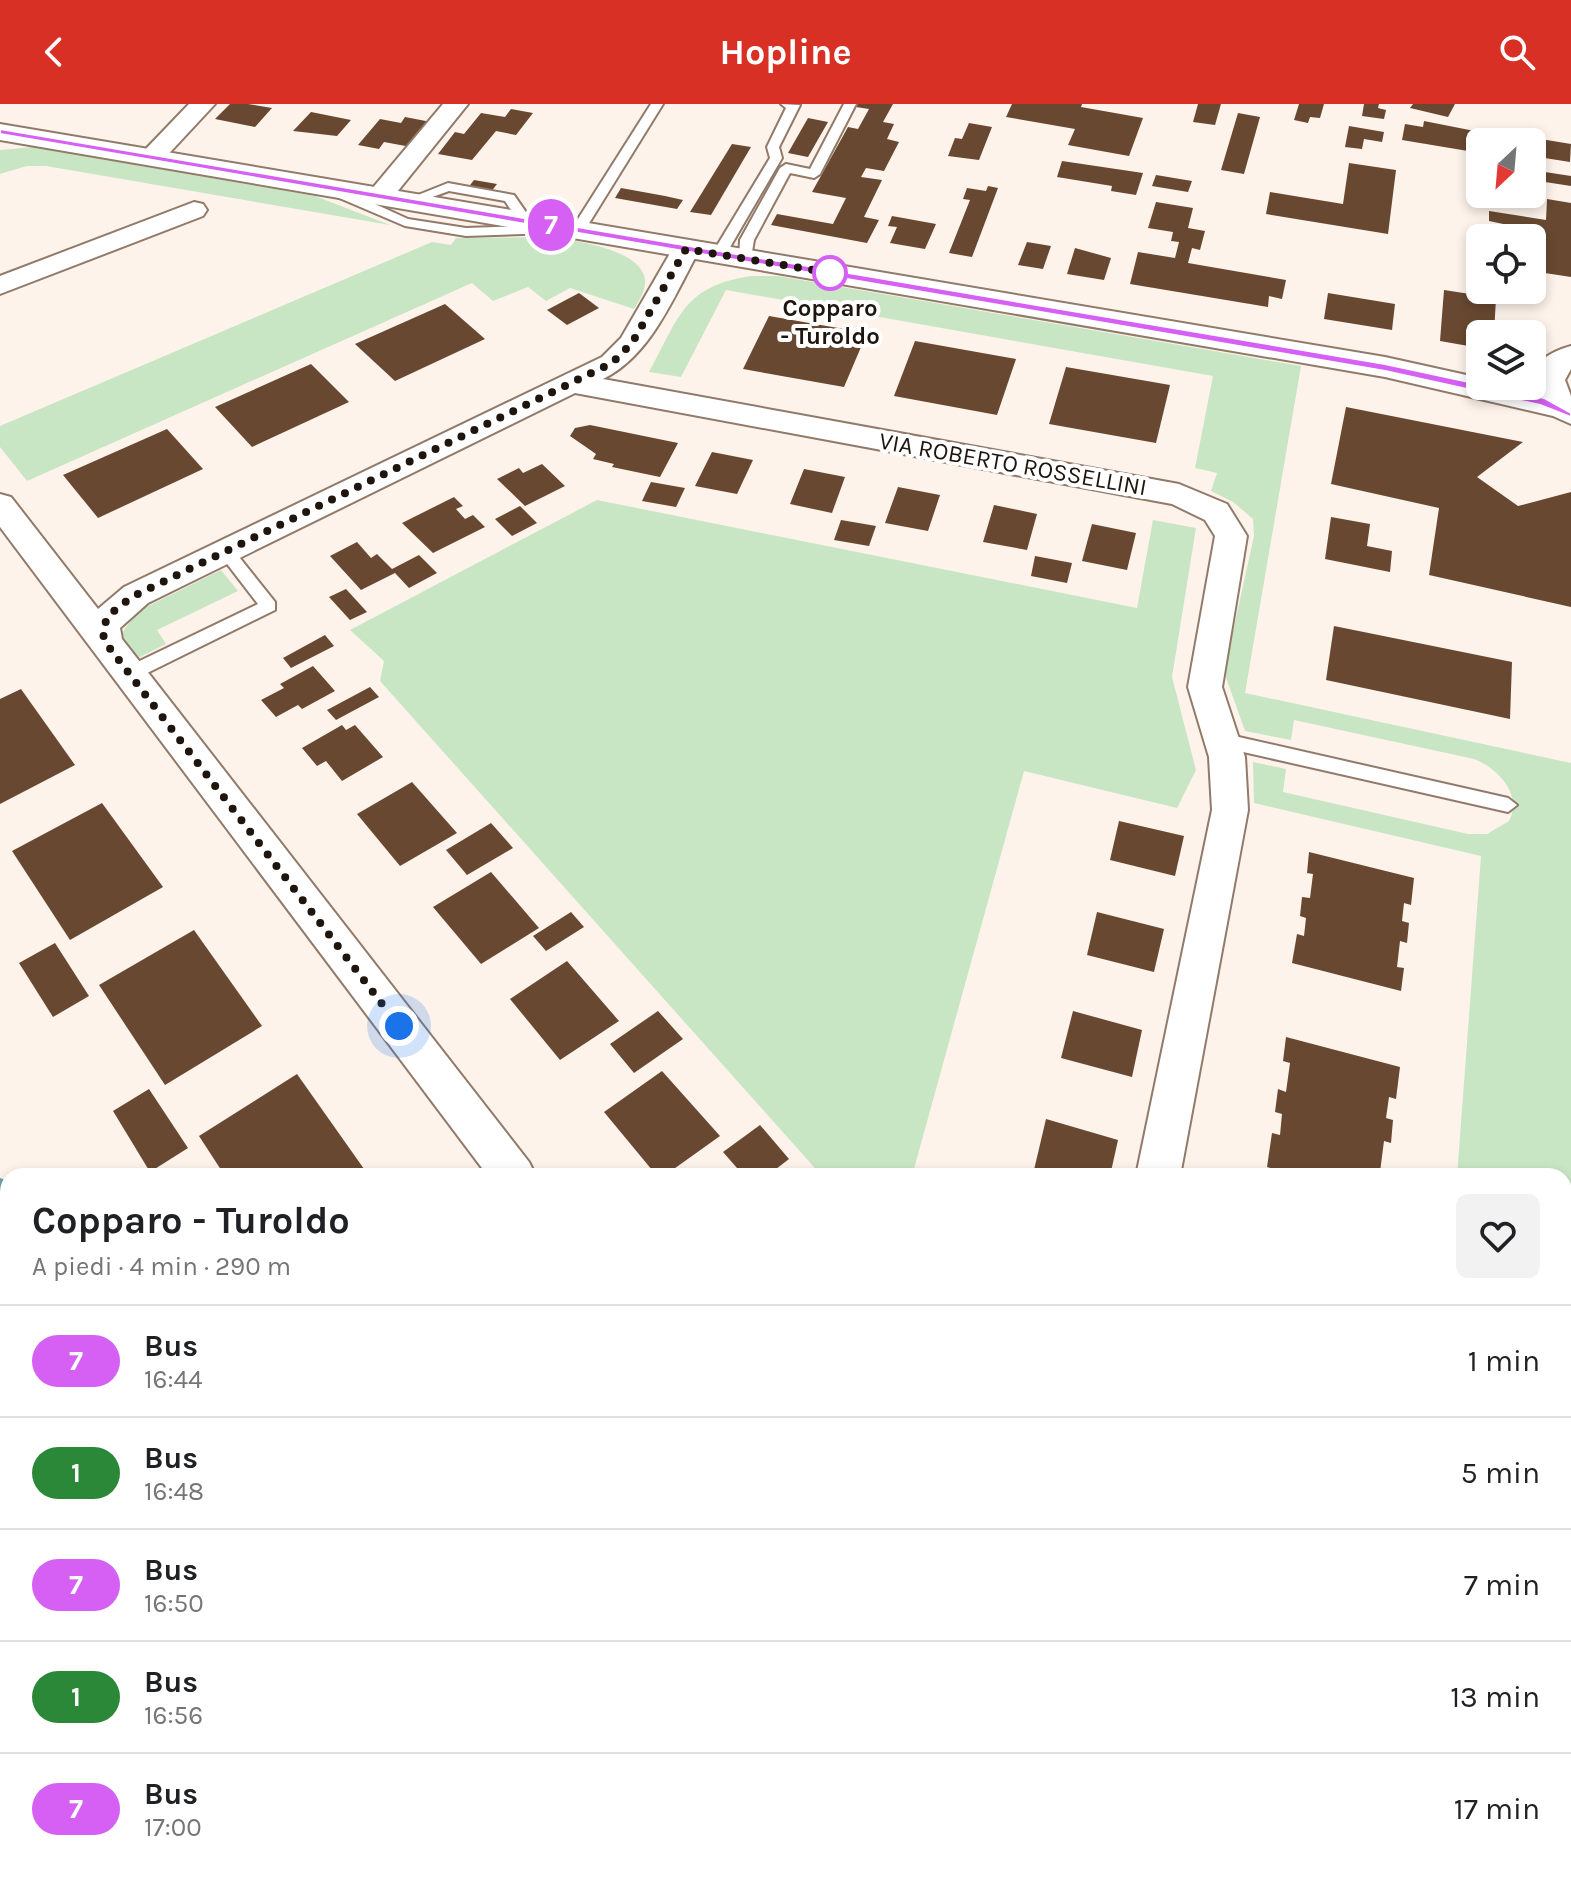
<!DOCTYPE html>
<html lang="it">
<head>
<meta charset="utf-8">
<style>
  body { margin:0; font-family:Karla,sans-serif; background:#f2f2f2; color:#202124; height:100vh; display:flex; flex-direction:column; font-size:30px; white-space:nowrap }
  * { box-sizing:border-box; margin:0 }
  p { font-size:26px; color:#757577 }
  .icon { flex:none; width:44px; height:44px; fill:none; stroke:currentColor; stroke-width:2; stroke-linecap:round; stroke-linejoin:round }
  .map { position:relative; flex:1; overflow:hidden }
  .sheet { position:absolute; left:0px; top:1064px; width:1572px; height:712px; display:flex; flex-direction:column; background:#fff; border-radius:24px 24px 0 0; box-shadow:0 4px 12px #0003 }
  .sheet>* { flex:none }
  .badge { padding:0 16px; border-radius:26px; font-size:28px; line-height:52px }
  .needle { width:52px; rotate:206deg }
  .tools { position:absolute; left:1466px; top:24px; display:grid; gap:16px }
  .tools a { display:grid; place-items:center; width:80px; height:80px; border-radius:12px; background:#fff; box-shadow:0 4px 12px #0003; font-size:40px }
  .you { position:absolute; width:40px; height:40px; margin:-20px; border:6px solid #fff; border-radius:50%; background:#1a73e8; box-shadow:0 0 0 12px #1a73e833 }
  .map>.badge { position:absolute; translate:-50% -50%; box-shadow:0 0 0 4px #fff }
  .round { display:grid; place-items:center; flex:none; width:84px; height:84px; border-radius:12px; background:#f2f2f2 }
  .overview { display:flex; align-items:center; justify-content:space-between; height:136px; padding:0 32px }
  h1 { font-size:38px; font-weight:700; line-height:60px }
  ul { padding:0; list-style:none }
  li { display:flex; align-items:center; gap:24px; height:112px; padding:0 32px; border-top:2px solid #e0e0e0 }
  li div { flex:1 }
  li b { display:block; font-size:30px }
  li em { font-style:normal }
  li .badge { min-width:88px; font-weight:700; text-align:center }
  header { display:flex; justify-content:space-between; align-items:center; height:104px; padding:0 32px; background:#d93025; color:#fff; font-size:36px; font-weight:700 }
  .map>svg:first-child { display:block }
  .green { fill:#c9e6c4 }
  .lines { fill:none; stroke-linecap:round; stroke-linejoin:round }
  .stream { fill:#6ea3ac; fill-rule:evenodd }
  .canal { fill:#6ea3ac; fill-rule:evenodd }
  .building { fill:#684830 }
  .service-casing { stroke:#917a69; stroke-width:4 }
  .minor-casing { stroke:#917a69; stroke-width:4 }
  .tertiary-casing { stroke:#917a69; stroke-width:4 }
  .service { fill:#fff; fill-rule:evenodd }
  .minor { fill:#fff; fill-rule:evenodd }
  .tertiary { fill:#fff; fill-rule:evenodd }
  .line { fill:#d65ff4; stroke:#fff; stroke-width:2 }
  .walk { stroke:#1e150e; stroke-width:8; stroke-dasharray:0 14.4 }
  .stop-dot { fill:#fff; stroke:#d65ff4; stroke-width:4 }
  .labels { text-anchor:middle; stroke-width:8; stroke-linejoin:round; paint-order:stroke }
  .far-stop-label { font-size:24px; font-weight:bold; fill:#1e150e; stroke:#fff }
  .far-street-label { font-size:24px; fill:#1e150e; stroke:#fff }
</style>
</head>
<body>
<header><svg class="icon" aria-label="back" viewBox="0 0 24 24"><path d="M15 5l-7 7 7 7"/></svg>Hopline<svg class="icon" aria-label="search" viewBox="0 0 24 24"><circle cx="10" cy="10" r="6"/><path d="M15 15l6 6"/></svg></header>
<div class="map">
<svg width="1571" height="1776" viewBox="0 0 1571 1776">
  <rect width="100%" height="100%" fill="#fdf3eb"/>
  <!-- green -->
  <g class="green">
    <path d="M33,43L315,92L390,121L46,62H27L0,70V46Z"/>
    <path d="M552,133C575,137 642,145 645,176C646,187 639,196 634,205L570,184L546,197L528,183L493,197L472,179L27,377L0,343V322L432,138L451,141L456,134Z"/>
    <path d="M751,172H778L1301,262L1245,589L1571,659V1572L1564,1578V1072H1457L1481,752L1254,699L1253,658L1286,665L1283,688L1468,730H1487L1509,717C1523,691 1498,664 1474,655L1294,616L1291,636L1245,627L1224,568L1254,432L1253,415L1233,398L1211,387L1217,369L1195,364L1213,272L726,186L681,273L649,268C679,214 683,182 751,172Z"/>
    <path d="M597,396L1137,504L1153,416L1196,424L1172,573L1196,666L1177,704L1024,667L912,1072H822L380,577L384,557L350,526Z"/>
    <path d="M221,466L238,487L157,526L166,540L138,554L121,530L138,507Z"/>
    <path d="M0,1273L8,1289V1768H281L285,1776H0Z"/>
    <path d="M1564,1656L1571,1659V1747L1564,1739Z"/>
    <path d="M1075,1768H1160L1159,1776H1081Z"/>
    <path d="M1228,1768H1526L1532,1776H1227Z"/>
  </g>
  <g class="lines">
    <!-- stream -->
    <g class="stream">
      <path d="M0,1587L8,1593V1621L0,1615Z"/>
      <path d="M74,1768H94L98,1776H78Z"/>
    </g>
    <!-- canal -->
    <g class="canal">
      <path d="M0,1074L8,1077V1137L0,1134Z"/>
      <path d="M345,1768H412L415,1776H348Z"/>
    </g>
  </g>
  <!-- building -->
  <g class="building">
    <path d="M230,0H248L272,4L255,23L215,15Z"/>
    <path d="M858,0H893L883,18L894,20L887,35L899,38L884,67L866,64L861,73L882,76L864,113L879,116L867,139L771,121L777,110L833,120L846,94L812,88L848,23L858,25L869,5L856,3Z"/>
    <path d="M1012,0H1082L1081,3L1143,14L1129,52L1068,41L1075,25L1006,13Z"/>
    <path d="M1198,0H1221L1215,21L1193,18Z"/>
    <path d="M1299,0H1324L1320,14L1310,13L1308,19L1294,16Z"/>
    <path d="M1364,0H1379L1378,4L1386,6L1384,15L1362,12Z"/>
    <path d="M1413,0H1455L1448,13L1410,4Z"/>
    <path d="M511,5L533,9L516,31L496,27L472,56L438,50L455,28L464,30L481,9L505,13Z"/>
    <path d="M311,8L351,16L337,32L293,27Z"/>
    <path d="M1238,9L1260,13L1244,70L1221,66Z"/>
    <path d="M405,13L431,18L411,43L384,38L379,45L358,41L380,15L401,19Z"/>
    <path d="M808,14L828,18L808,53L788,49Z"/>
    <path d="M1424,17L1510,34V30L1571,40L1570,58L1532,52V38H1480V49L1402,36L1405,20L1423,23Z"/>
    <path d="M969,19L992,23L979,56L948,52L955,34L962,35Z"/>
    <path d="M1349,22L1384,28L1382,38L1364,35L1362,45L1345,43Z"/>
    <path d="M732,40L751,43L711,111L690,108Z"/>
    <path d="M1062,57L1143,69L1136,91L1111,87L1112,82L1057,73Z"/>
    <path d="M1349,59L1396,66L1388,130L1266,110L1270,88L1343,100Z"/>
    <path d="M1532,66L1571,72V82L1532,76Z"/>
    <path d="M1156,71L1192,77L1188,88L1152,82Z"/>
    <path d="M474,76L497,80L487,93L464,89Z"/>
    <path d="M988,82L998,84L972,153L949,149L970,96L963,95L967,84L986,87Z"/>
    <path d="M621,84L665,92L683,96L677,105L615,94Z"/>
    <path d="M1547,95L1571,99V173L1532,167V134H1507L1508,121L1489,117V107L1546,116Z"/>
    <path d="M1156,98L1193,104L1188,124L1205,127L1200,146L1192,144L1188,159L1286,176L1282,195L1269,192L1268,203L1130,180L1138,148L1175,154L1179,138L1171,137L1173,128L1148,124Z"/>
    <path d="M892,112L936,120L925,145L890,139L897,123L888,122Z"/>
    <path d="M1027,138L1051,142L1043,165L1018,161Z"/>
    <path d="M1075,144L1111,154L1104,176L1067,170Z"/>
    <path d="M1444,186L1496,194L1494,230H1480V244L1440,237Z"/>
    <path d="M579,189L599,204L567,221L547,206Z"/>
    <path d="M1328,189L1395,200L1392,226L1324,215Z"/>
    <path d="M445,200L485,235L395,277L355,240Z"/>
    <path d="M769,212L867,229L844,283L743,265Z"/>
    <path d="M915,237L1016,255L997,311L894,292Z"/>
    <path d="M311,260L349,298L252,343L215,303Z"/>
    <path d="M1066,263L1170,281L1156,339L1049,320Z"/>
    <path d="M1346,303L1523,338L1477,373L1518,402L1571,388V503L1429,471L1439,404L1331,380Z"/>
    <path d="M590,321L678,339L660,373L612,363L614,360L593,355L596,350L570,332L575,324Z"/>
    <path d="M167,325L203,365L98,414L63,371Z"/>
    <path d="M712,348L753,356L737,390L695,382Z"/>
    <path d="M542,360L565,382L525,402L497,375L519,364L523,369Z"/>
    <path d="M804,365L845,373L832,409L790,400Z"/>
    <path d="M651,378L685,384L676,403L642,397Z"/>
    <path d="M898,383L940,391L928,427L885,419Z"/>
    <path d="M454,393L463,402L456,405L465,415L473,411L485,423L433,449L402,419Z"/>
    <path d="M994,401L1037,410L1027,446L983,438Z"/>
    <path d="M520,402L537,419L512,432L495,415Z"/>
    <path d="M1331,413L1370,420L1367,442L1392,447L1390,468L1325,455Z"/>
    <path d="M841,416L876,422L869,442L834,436Z"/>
    <path d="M1092,420L1136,429L1127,466L1082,457Z"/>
    <path d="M357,438L371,454L377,450L392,465L419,451L437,469L409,484L395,469L361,486L330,452Z"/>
    <path d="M1035,452L1072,459L1067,479L1031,472Z"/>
    <path d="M346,485L367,508L350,516L329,493Z"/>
    <path d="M1334,522L1512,558L1510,615L1326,576Z"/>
    <path d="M325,531L334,542L291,564L283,554Z"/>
    <path d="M313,562L335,587L302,605L298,601L276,613L261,596L284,584L280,580Z"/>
    <path d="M370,583L379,593L336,616L327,606Z"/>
    <path d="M21,585L75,661L0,700V595Z"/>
    <path d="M342,621L346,626L355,621L383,653L342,677L326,657L317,662L302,644Z"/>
    <path d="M412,678L457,729L400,762L357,710Z"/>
    <path d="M102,699L163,783L70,836L12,747Z"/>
    <path d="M1119,717L1184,732L1175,772L1110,756Z"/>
    <path d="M491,719L513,744L467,771L446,746Z"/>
    <path d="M1309,748L1414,774L1411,801L1404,799L1402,817L1409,819L1407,839L1400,837L1397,863L1404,864L1401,887L1292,859L1297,830L1304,832L1306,814L1300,812L1302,793L1310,794L1313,770L1307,769Z"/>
    <path d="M491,768L539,824L481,860L433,803Z"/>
    <path d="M571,808L584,823L546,847L533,832Z"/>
    <path d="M1097,808L1164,825L1154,868L1087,851Z"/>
    <path d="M194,826L262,922L165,981L99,881Z"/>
    <path d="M55,839L89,892L53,913L19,859Z"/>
    <path d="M567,857L619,917L560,956L510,895Z"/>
    <path d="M658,907L683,935L634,969L610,940Z"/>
    <path d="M1073,907L1142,926L1132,973L1061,954Z"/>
    <path d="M1286,933L1400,963L1396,995L1389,993L1386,1014L1393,1016L1391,1039L1384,1037L1380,1068L1392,1072H1298L1267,1063L1272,1029L1280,1031L1282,1010L1275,1008L1278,985L1286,988L1290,959L1283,957Z"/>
    <path d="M662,967L720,1032L664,1072H657L604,1008Z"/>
    <path d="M297,970L369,1072H225L199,1032Z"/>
    <path d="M149,985L188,1044L150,1068L113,1007Z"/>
    <path d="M1046,1015L1118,1036L1110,1072H1054L1034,1066Z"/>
    <path d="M760,1021L789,1055L767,1072H744L723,1048Z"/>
    <path d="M684,1768H752L743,1776H689Z"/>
  </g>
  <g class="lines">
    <defs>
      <g id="service">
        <path d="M651,0H663L583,129H573L571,126Z"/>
        <path d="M781,0L800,1L779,43L782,54L726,150L714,153L712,150L770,54L767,43L786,4Z"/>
        <path d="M844,0H856L820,70L814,74L790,69L754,136L751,154L739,157L740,136L780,64L786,60L810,65Z"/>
        <path d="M448,79L514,91L532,117L520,120L505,97L449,87L410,101L403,97Z"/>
        <path d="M330,84H340L408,115L466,124L552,121L559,125L552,129L466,132L405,122L330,90Z"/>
        <path d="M226,442L232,444L275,498V506L135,575H123L120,570L123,565L258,500L218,448Z"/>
        <path d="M1221,629L1508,694L1517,701L1508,708L1221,643L1212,636Z"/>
      </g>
      <g id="minor">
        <path d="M189,0H215L161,58H143L139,53L143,48Z"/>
        <path d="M443,0H468L389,98H371L367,92L371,86Z"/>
        <path d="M194,98L203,100L207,106L203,112L0,190V172Z"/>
        <path d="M686,137L696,139L700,145C674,191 652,251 603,275L1179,380L1227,400L1247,432L1222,583L1245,653L1248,706L1180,1072H1136L1212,706L1209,653L1188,583L1215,432L1205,416L1172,400L575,289L148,499L120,524L122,535L529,1058L536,1072H488L0,423V390L11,393L98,505L124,483L602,253L621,234L676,139Z"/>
        <path d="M1564,1604L1571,1607V1659L1564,1656Z"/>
        <path d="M1564,1740L1571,1743V1776H1540L1536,1768H1564Z"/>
        <path d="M1018,1768H1076L1080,1776H1022Z"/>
        <path d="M1161,1768H1217L1216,1776H1160Z"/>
      </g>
      <path id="tertiary" d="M0,20L1385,253L1480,274V282L1534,286C1528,260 1549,248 1571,242V265L1565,276L1571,292V320L1553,312L1385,273L0,36Z"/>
    </defs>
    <!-- service casing -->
    <use href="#service" class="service-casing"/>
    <!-- minor casing -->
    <use href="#minor" class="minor-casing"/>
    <!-- tertiary casing -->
    <use href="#tertiary" class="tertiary-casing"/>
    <!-- service -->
    <use href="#service" class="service"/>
    <!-- minor -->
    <use href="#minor" class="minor"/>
    <!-- tertiary -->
    <use href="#tertiary" class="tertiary"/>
  </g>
  <!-- line -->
  <path class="line" d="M0,25L1385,260L1544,294L1571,309V313L1540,301L1385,267L0,30Z"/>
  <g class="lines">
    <!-- walk -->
    <path class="walk" d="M399,922L105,538C97,515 119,502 136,491L612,259L632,239L686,145L838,170L830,169"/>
  </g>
  <!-- markers -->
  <circle class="stop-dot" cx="830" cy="169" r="16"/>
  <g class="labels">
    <!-- far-stop labels -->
    <g class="far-stop-label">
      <text x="830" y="212">Copparo<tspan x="830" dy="28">- Turoldo</tspan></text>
    </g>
    <!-- far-street labels -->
    <g class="far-street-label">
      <text transform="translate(1013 360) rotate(10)" y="8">VIA ROBERTO ROSSELLINI</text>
    </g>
  </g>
</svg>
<div class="tools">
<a><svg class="needle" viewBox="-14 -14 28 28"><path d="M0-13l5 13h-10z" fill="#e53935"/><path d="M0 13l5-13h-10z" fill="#757577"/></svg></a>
<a><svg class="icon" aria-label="locate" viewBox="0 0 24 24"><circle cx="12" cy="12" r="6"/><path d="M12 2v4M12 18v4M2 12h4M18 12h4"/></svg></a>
<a><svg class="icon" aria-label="layers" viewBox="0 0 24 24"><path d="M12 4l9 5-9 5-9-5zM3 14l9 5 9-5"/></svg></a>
</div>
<div class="you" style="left:399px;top:922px"></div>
<b class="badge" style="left:551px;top:121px;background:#d65ff4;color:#fff">7</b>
<section class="sheet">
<div class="overview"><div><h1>Copparo - Turoldo</h1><p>A piedi · 4 min · 290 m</p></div><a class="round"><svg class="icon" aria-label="heart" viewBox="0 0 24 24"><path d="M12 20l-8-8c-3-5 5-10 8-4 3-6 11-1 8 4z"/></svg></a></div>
<ul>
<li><span class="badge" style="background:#d65ff4;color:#fff">7</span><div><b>Bus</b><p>16:44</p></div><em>1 min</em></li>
<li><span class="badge" style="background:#2c8839;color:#fff">1</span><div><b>Bus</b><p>16:48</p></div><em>5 min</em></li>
<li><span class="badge" style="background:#d65ff4;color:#fff">7</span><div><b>Bus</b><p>16:50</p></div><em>7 min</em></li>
<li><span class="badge" style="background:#2c8839;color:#fff">1</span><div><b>Bus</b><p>16:56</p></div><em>13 min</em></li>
<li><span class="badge" style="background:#d65ff4;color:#fff">7</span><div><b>Bus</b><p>17:00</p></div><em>17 min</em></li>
</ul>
</section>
</div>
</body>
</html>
